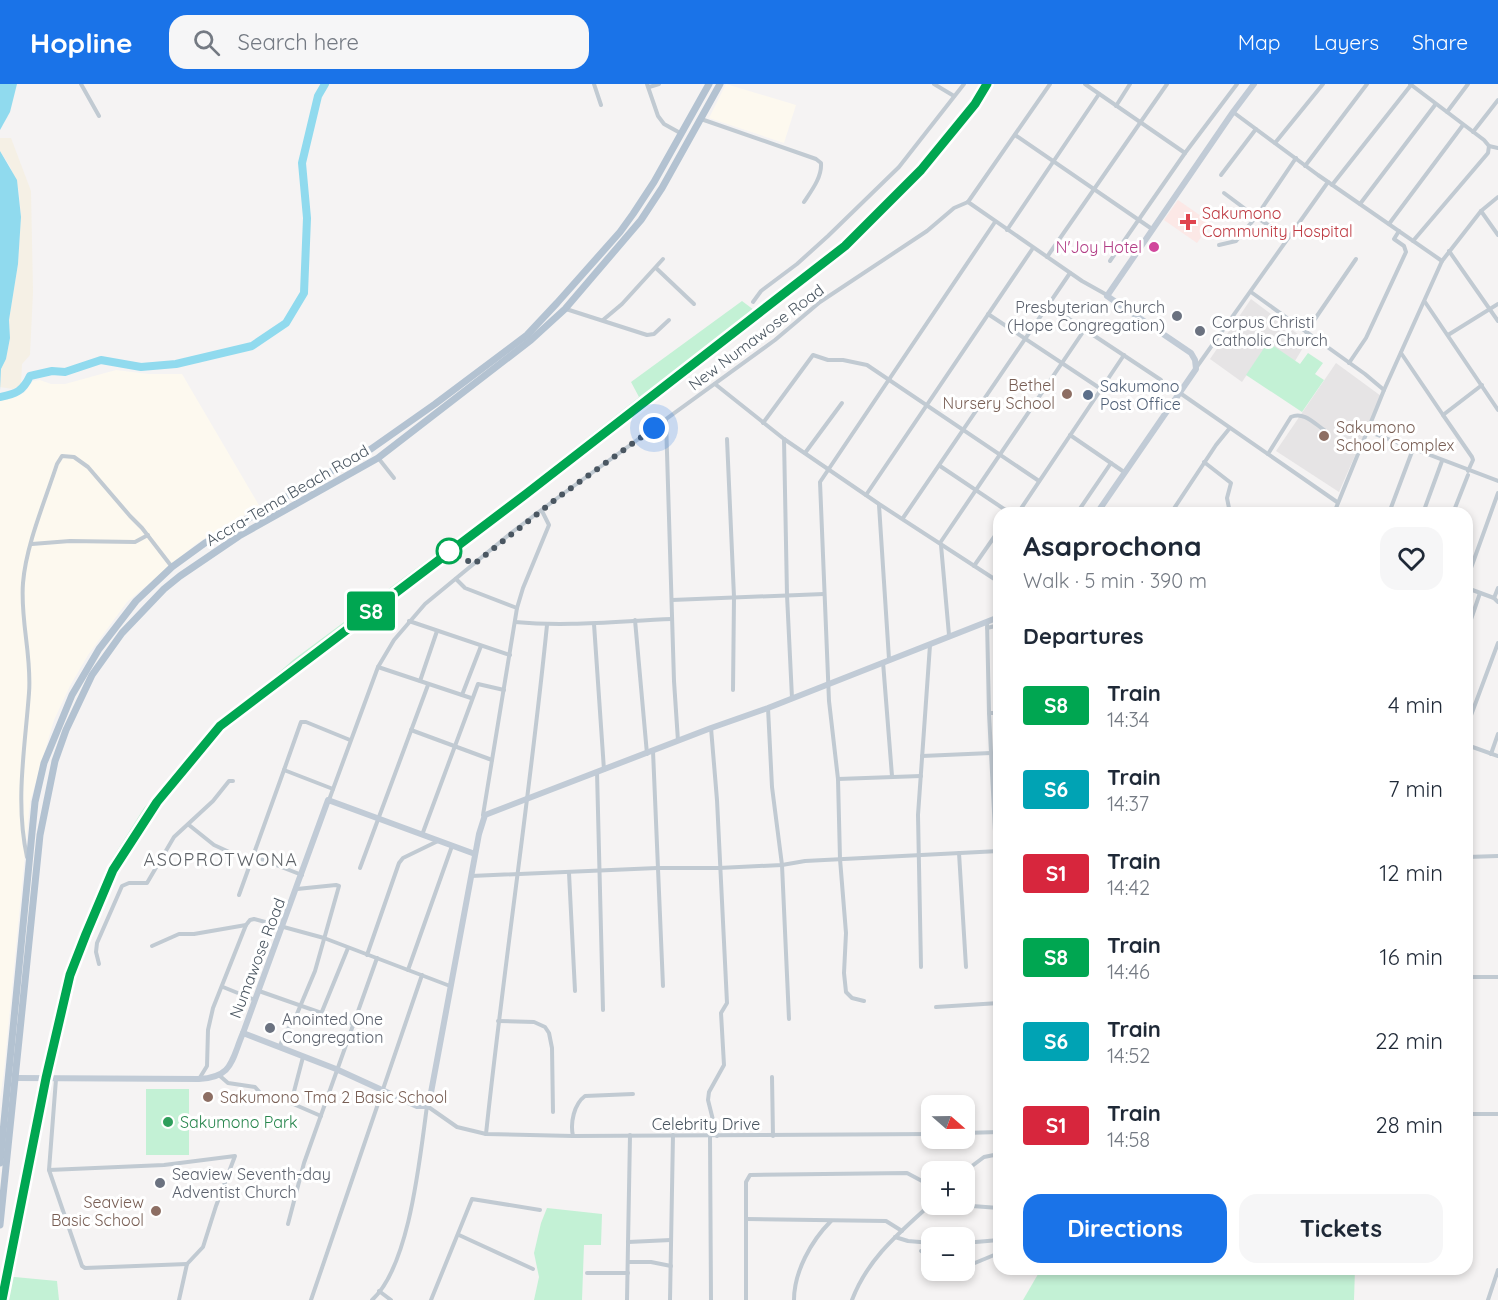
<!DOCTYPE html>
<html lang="en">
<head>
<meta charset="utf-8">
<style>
  body { margin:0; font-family:Quicksand,sans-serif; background:#f6f6f7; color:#1f2937; height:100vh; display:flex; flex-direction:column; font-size:22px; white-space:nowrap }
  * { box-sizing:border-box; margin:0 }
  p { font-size:20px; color:#747a83 }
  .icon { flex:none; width:33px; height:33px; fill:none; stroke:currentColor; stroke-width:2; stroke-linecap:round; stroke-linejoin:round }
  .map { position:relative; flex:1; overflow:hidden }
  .drawer { position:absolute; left:993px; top:423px; width:480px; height:768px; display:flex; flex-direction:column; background:#fff; border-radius:18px; box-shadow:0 3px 9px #0003 }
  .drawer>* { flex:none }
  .badge { padding:0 12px; border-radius:4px; font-size:21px; line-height:39px }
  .needle { width:39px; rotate:110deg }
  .fabs { position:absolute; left:921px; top:1011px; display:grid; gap:12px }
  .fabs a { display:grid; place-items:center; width:54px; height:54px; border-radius:12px; background:#fff; box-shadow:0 3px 9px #0003; font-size:30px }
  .you { position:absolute; width:30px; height:30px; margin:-15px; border:4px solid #fff; border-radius:50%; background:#1a73e8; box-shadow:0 0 0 9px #1a73e833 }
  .map>.badge { position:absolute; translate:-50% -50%; box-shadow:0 0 0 3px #fff }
  h2 { padding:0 30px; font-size:22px; line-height:54px }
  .round { display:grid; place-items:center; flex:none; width:63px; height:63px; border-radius:18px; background:#f6f6f7 }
  .summary { display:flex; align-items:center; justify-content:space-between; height:102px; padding:0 30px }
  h1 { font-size:28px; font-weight:800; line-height:45px }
  .button { display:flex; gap:12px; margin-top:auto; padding:12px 30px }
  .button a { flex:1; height:69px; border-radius:18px; background:#1a73e8; color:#fff; font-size:24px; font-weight:800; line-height:69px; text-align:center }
  .button a+a { background:#f6f6f7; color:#1f2937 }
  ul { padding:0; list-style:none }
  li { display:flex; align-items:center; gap:18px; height:84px; padding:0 30px }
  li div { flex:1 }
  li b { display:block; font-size:22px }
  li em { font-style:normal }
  li .badge { min-width:66px; font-weight:700; text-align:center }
  header { display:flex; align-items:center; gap:36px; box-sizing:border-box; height:84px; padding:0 30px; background:#1a73e8; color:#fff }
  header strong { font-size:28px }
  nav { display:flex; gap:33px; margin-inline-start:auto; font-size:21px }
  .search { width:420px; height:54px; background:#f6f6f7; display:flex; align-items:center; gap:15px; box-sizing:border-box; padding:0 21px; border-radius:18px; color:#747a83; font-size:22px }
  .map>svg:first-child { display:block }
  .commercial { fill:#fdf9ef }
  .education { fill:#e6e4e5 }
  .medical { fill:#fce8e6 }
  .green { fill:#c3f1d5 }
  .sand { fill:#f5f0e5 }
  .water { fill:#90daee }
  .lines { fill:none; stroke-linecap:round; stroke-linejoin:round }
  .river { stroke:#90daee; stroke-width:8 }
  .street { stroke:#c1cad2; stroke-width:4 }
  .secondary { stroke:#c1cbd6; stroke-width:6 }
  .primary { stroke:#b3c2d1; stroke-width:7 }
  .rail-casing { stroke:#b5b8bd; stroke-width:4 }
  .rail { stroke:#fff; stroke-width:1.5; stroke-dasharray:4.5; stroke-linecap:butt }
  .line-casing { stroke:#fff; stroke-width:14 }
  .line { stroke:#00a651; stroke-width:9 }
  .walk { stroke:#4a5661; stroke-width:6; stroke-dasharray:0 10.8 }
  .health-dot { fill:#e0444e; stroke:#fff; stroke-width:2 }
  .hotel-dot { fill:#d1479c; stroke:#fff; stroke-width:2 }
  .worship-dot { fill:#6b7280; stroke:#fff; stroke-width:2 }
  .education-dot { fill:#8d6e63; stroke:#fff; stroke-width:2 }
  .service-dot { fill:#5c6f8a; stroke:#fff; stroke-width:2 }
  .stop-dot { fill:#fff; stroke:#00a651; stroke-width:3 }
  .leisure-dot { fill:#2e9e5b; stroke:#fff; stroke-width:2 }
  .labels { text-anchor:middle; stroke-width:6; stroke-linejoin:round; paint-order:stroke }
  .health-label { font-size:16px; fill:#be3a42; stroke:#fff; text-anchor:start }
  .hotel-label { font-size:16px; fill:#b23c85; stroke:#fff; text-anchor:end }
  .worship-label { font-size:16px; fill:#5b616d; stroke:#fff; text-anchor:start }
  .street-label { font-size:16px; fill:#4a5661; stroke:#fff }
  .education-label { font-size:16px; fill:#785e54; stroke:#fff; text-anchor:end }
  .service-label { font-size:16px; fill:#4e5e75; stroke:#fff; text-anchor:start }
  .leisure-label { font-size:16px; fill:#27864d; stroke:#fff; text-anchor:start }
  .neighbourhood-label { font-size:18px; letter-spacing:1.5px; fill:#5f6368; stroke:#fff }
</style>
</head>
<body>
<header>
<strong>Hopline</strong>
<div class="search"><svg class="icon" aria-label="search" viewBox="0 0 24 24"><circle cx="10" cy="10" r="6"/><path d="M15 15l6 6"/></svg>Search here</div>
<nav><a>Map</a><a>Layers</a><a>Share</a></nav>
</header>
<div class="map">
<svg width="1498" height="1216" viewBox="0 0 1498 1216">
  <rect width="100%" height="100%" fill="#f5f3f3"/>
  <!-- commercial -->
  <g class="commercial">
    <path d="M726,0L796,21L784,59L709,34Z"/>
    <path d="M116,286L149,290H182L260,423L229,439L196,460L127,518L88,571L70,602L54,636L30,718L4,987L0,1015V317L24,309L33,297L40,296L51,300H65Z"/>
  </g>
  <!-- education -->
  <g class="education">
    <path d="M1251,215L1307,257L1295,277L1268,259L1242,298L1210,275Z"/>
    <path d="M1336,279L1381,312L1339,408L1276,367Z"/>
  </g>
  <!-- medical -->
  <path class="medical" d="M1178,116L1211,139L1197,159L1164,136Z"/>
  <!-- green -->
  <g class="green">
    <path d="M982,0H986L966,31L928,82L906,108L877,134L794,203L660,305L382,520L257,613L214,649L173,696L139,742L108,798L82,852L64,906L46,988H42L60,904L80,847L110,778L144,724L206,653L293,576L500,422L639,313L631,298L742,217L754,226L859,145L914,92Z"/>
    <path d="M1268,258L1300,280L1308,269L1323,279L1315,290L1324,296L1302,328L1246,291Z"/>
    <rect x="146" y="1005" width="43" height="66"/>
    <path d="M547,1124L602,1130L601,1161H584L582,1216H534L539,1193L534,1169L541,1139Z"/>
    <path d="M1041,1185H1355L1354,1216H1023Z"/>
    <path d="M4,1192L57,1197L59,1216H0Z"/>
  </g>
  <!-- sand -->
  <path class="sand" d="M0,54H11L31,107L33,208L30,271L22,280L21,301L13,305L0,303L1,285L6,275L10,254L9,236L18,180L21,133L19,107L10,82L0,67Z"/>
  <!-- water -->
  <g class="water">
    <path d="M0,0H17L10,28L0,46Z"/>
    <path d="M0,67L17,96L21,133L18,180L9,236L10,254L6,275L1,285L0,306Z"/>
  </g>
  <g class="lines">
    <!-- river -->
    <path class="river" d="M0,313C16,310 23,307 30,292L52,287L65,288L101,276L141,283L176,280L252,262L286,239L304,209L307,134L302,79L318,12L325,0"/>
    <!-- street -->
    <g class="street">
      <path d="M81,0L99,32"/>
      <path d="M594,0L601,21"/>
      <path d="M647,0L658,32L664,40L682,50"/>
      <path d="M934,0L954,12"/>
      <path d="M1085,0L1185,69"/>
      <path d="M1410,0L1484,56L1489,62L1488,69L1413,157"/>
      <path d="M649,3L659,0"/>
      <path d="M1116,22L1130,0"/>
      <path d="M1233,28L1318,91L1442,177"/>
      <path d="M1447,28L1468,0"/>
      <path d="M701,35L816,75L821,79C822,93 812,106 804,118"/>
      <path d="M1473,48L1498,16"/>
      <path d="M1015,51L1152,145"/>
      <path d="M1275,59L1323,0"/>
      <path d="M1489,62L1498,64"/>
      <path d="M1305,82L1367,0"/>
      <path d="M1221,91L1256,45"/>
      <path d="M1332,101L1411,1"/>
      <path d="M968,118L1082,197L1107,211"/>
      <path d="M968,118L1050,0"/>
      <path d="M1360,120L1435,21"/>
      <path d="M1481,127L1498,151"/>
      <path d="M1389,140L1463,41"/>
      <path d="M1007,146L1099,10"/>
      <path d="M1288,154L1256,133L1296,74"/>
      <path d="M1219,161L1236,157L1256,133L1224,109"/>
      <path d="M1449,167L1498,237"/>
      <path d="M1047,173L1167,0"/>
      <path d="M1110,177L1185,69L1237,0"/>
      <path d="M656,184L694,220"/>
      <path d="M1251,208L1365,290L1384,306"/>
      <path d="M753,218L761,207L797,180L828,152L899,83L964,0"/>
      <path d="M1425,218L1498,326"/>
      <path d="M1048,221L1161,296"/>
      <path d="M566,225L647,251L654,250L669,236"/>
      <path d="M988,230L1101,305"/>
      <path d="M603,236L622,220L663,175"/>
      <path d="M1306,248L1356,175"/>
      <path d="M1448,251L1498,220"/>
      <path d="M1401,269L1443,331"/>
      <path d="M1349,279L1366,254L1406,168L1404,162L1394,155L1399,147"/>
      <path d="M1196,284L1328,98"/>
      <path d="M715,300L784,355L879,420L999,498"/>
      <path d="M1180,309L1337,418"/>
      <path d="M666,336L674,597L678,657"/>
      <path d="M763,339L813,271L828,276H843L867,281L1039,397"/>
      <path d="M1367,347L1498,397"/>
      <path d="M1070,351L1124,388"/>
      <path d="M727,355L734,513L733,606"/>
      <path d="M784,355L787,511L792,614"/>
      <path d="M805,369L842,319"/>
      <path d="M1268,370L1291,333C1303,327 1314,339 1324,346"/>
      <path d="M379,375L394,394"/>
      <path d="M1204,378L1231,399L1227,414L1230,429"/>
      <path d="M940,382L1010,429"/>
      <path d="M1468,387L1473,376L1472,373L1443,331L1482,301"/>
      <path d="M866,411L1033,164"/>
      <path d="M879,421L889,575"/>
      <path d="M1018,429L1124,271"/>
      <path d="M1077,429L1111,379"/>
      <path d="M1171,429L1216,361L1229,345"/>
      <path d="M1334,429L1384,306L1442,177L1481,127L1498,113"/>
      <path d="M1389,429L1413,365"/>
      <path d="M1423,429L1442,377"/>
      <path d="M1453,429L1468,391"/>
      <path d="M903,434L1070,189"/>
      <path d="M940,459L1085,245"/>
      <path d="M32,460L70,457L135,458L148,451"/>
      <path d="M941,461L949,551"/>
      <path d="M974,482L999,446"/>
      <path d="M456,495L465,504L517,524"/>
      <path d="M1467,495L1498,409"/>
      <path d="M1467,504L1494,514L1498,518"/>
      <path d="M1494,514L1498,504"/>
      <path d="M672,516L824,510"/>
      <path d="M635,536L647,670"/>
      <path d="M409,537L510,571"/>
      <path d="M515,538C568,543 619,537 672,535"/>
      <path d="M987,538L989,629L996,767"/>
      <path d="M594,540L604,686"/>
      <path d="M987,544L999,541"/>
      <path d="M1467,547L1480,509"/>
      <path d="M883,578L892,692"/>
      <path d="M378,583L471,614"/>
      <path d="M420,597L437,547"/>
      <path d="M462,611L481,562"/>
      <path d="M768,624L772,703L782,781L789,935"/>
      <path d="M989,629H999"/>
      <path d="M1467,642L1498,559"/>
      <path d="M711,644L717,716L727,919L721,929L724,981L709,1008L708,1016L717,1052"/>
      <path d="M411,646L492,676"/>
      <path d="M1467,661L1498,672"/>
      <path d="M653,667L663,902"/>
      <path d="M1491,670L1498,650"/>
      <path d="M922,672L991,669"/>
      <path d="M284,686L301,638H306L350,656"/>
      <path d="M597,688L603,926"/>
      <path d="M838,695L921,692"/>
      <path d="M329,716L378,583L394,556L425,520L511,449L560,412L775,256L820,218L927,147L954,124L968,118"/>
      <path d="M483,731L517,524L523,504L549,441L542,427"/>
      <path d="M189,741L214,761L251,778"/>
      <path d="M422,751L478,600L504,606"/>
      <path d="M959,769L966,883"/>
      <path d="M253,772L302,791"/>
      <path d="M27,773C15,718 25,664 29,609C32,572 20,536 23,499C26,461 45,417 57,380L62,372L74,373L88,383L130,432L142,444L172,483"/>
      <path d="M1467,773L1498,772"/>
      <path d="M360,784L428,601"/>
      <path d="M569,789L575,907"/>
      <path d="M471,792L657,784H719L782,781L805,777L999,767"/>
      <path d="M239,811L284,686L333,705"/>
      <path d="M152,862L179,850H194L246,841L250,836L254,835L324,854L450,902"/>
      <path d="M367,871L399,779L403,774L438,757"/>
      <path d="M99,880L96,868L97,859L122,802L129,799H147L174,753L213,717L229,697H233"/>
      <path d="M921,883L918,731L930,561"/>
      <path d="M408,886L452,762"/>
      <path d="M1467,893H1498"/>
      <path d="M223,903L255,916"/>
      <path d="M259,907L353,940"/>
      <path d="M864,917L852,914L846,908L844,889L846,849L840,775L838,695L829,617L820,398L995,138"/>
      <path d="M936,923L999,919"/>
      <path d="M321,930L348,864"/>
      <path d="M498,937L534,938L545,943L549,949L552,964L553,1028"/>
      <path d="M280,962L285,949L294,937L315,887L339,802L336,801L297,805"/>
      <path d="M220,992L228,999L255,1003L263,1012L291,1019L321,1032"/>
      <path d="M772,993L773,1052"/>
      <path d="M56,995L49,1086L164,1081L235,1072L216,1122L203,1163L187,1180L179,1216"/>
      <path d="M199,995L207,982L208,946L213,924L246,841"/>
      <path d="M633,1010L585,1012C574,1020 570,1039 573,1052L932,1050"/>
      <path d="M291,1019L303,973"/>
      <path d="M1467,1030H1498"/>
      <path d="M964,1049L999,1048"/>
      <path d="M486,1050C504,880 530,711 547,541"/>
      <path d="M710,1052L711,1216"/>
      <path d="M49,1086L82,1182L85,1184L187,1180"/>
      <path d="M964,1088L984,1073L999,1070"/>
      <path d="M945,1120L999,1124"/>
      <path d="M746,1135L886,1137L902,1147"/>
      <path d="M288,1140L304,1079L377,874"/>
      <path d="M459,1151L533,1185"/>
      <path d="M895,1153L908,1157L932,1159"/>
      <path d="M628,1158L671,1156"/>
      <path d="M964,1159L999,1156"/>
      <path d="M921,1167L932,1171"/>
      <path d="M628,1178H651L671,1182"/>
      <path d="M964,1181H970L999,1169"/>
      <path d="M587,1189H628"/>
      <path d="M379,1207L391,1216"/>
      <path d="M311,1216L422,891"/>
      <path d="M372,1216C410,1182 420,1072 427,1022L457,1043L486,1050L573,1052"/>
      <path d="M431,1216L472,1115L540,1126"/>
      <path d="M627,1216L630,1051"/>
      <path d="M670,1216L673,1051"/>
      <path d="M746,1216V1098L750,1091L907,1089L922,1097L932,1109"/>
      <path d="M794,1216C794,1188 811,1157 831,1137"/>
      <path d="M852,1216C868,1174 899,1149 932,1119"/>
      <path d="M1488,1216L1498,1186"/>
    </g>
    <!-- secondary -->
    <g class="secondary">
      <path d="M1097,429L1196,285L1195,276L1191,269L1107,212L1233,28L1254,0"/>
      <path d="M243,949L336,985L417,1022H427L430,1014L479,750L485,731L711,644L768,624L999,533"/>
      <path d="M16,994L199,995C233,993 231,977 243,949L328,716L475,770"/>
    </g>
    <!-- primary -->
    <g class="primary">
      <path d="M0,1079L35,718L44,679L72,611L99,565L136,517L172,483L205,459L371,365L435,320L527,251L557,219L620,148L633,130L654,98L709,0"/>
      <path d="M0,1141L40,751L55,677L66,646L92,591L122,549L164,505L180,492L239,452L378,374L531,256L565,225L641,136L662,104L720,0"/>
    </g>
    <defs>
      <path id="rail" d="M2,1216L46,994L70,891L85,850L113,786L157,718L220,642L526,410L845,161L921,86L975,20L986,0"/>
    </defs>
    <!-- rail casing -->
    <use href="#rail" class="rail-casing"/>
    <!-- rail -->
    <use href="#rail" class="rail"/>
  </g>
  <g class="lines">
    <defs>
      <path id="line" d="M2,1216L46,994L70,891L86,850L113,786L157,718L220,642L526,410L845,162L921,86L975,20L987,0"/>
    </defs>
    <!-- line casing -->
    <use href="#line" class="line-casing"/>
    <!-- line -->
    <use href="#line" class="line"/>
    <!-- walk -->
    <path class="walk" d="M449,467L474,480L560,412L654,344"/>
  </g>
  <!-- markers -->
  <path class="health-dot" d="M1185 129h6v6h6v6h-6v6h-6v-6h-6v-6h6z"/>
  <circle class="hotel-dot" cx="1154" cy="163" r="6"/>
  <g class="worship-dot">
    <circle cx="1177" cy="232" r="6"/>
    <circle cx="1200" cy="247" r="6"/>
    <circle cx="270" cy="944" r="6"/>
    <circle cx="160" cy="1099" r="6"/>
  </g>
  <g class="education-dot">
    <circle cx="1067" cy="310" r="6"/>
    <circle cx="1324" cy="352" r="6"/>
    <circle cx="208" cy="1013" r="6"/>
    <circle cx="156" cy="1127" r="6"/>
  </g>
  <circle class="service-dot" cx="1088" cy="311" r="6"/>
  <circle class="stop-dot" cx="449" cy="467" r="12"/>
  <circle class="leisure-dot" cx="168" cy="1038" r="6"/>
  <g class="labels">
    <!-- health labels -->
    <g class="health-label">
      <text x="1202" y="135">Sakumono<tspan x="1202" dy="18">Community Hospital</tspan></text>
    </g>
    <!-- hotel labels -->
    <g class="hotel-label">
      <text x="1142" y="169">N'Joy Hotel</text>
    </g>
    <!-- worship labels -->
    <g class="worship-label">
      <text x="1165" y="229" text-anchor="end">Presbyterian Church<tspan x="1165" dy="18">(Hope Congregation)</tspan></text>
      <text x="1212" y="244">Corpus Christi<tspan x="1212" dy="18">Catholic Church</tspan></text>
      <text x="282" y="941">Anointed One<tspan x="282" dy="18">Congregation</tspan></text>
      <text x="172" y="1096">Seaview Seventh-day<tspan x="172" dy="18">Adventist Church</tspan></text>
    </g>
    <!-- street labels -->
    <g class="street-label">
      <text transform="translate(756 253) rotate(-37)" y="6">New Numawose Road</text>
      <text transform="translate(287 411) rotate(-30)" y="6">Accra-Tema Beach Road</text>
      <text transform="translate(257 874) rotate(-69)" y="6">Numawose Road</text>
      <text x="706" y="1046">Celebrity Drive</text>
    </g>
    <!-- education labels -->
    <g class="education-label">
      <text x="1055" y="307">Bethel<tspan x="1055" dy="18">Nursery School</tspan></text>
      <text x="1336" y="349" text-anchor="start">Sakumono<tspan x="1336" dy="18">School Complex</tspan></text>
      <text x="220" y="1019" text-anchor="start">Sakumono Tma 2 Basic School</text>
      <text x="144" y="1124">Seaview<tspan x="144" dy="18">Basic School</tspan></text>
    </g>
    <!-- service labels -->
    <g class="service-label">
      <text x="1100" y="308">Sakumono<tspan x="1100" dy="18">Post Office</tspan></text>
    </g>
    <!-- leisure labels -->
    <g class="leisure-label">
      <text x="180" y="1044">Sakumono Park</text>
    </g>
    <!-- neighbourhood labels -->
    <g class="neighbourhood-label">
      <text x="221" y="782">ASOPROTWONA</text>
    </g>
  </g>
</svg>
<div class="fabs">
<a><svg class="needle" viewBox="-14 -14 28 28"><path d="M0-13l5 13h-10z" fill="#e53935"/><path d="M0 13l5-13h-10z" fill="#747a83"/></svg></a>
<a>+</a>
<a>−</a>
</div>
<div class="you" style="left:654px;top:344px"></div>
<b class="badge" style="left:371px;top:527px;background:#00a651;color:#fff">S8</b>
<section class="drawer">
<div class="summary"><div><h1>Asaprochona</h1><p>Walk · 5 min · 390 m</p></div><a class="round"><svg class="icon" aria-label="heart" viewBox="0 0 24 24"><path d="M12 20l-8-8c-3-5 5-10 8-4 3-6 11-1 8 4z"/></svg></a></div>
<h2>Departures</h2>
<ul>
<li><span class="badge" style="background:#00a651;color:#fff">S8</span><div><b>Train</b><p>14:34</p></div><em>4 min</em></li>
<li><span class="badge" style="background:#00a3b4;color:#fff">S6</span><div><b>Train</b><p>14:37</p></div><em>7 min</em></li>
<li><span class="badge" style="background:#d7263d;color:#fff">S1</span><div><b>Train</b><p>14:42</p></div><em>12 min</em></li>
<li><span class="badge" style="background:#00a651;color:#fff">S8</span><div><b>Train</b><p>14:46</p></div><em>16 min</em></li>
<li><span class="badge" style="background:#00a3b4;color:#fff">S6</span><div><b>Train</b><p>14:52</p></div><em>22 min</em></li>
<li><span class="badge" style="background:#d7263d;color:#fff">S1</span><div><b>Train</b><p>14:58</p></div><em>28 min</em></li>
</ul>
<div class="button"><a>Directions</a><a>Tickets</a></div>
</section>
</div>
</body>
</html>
